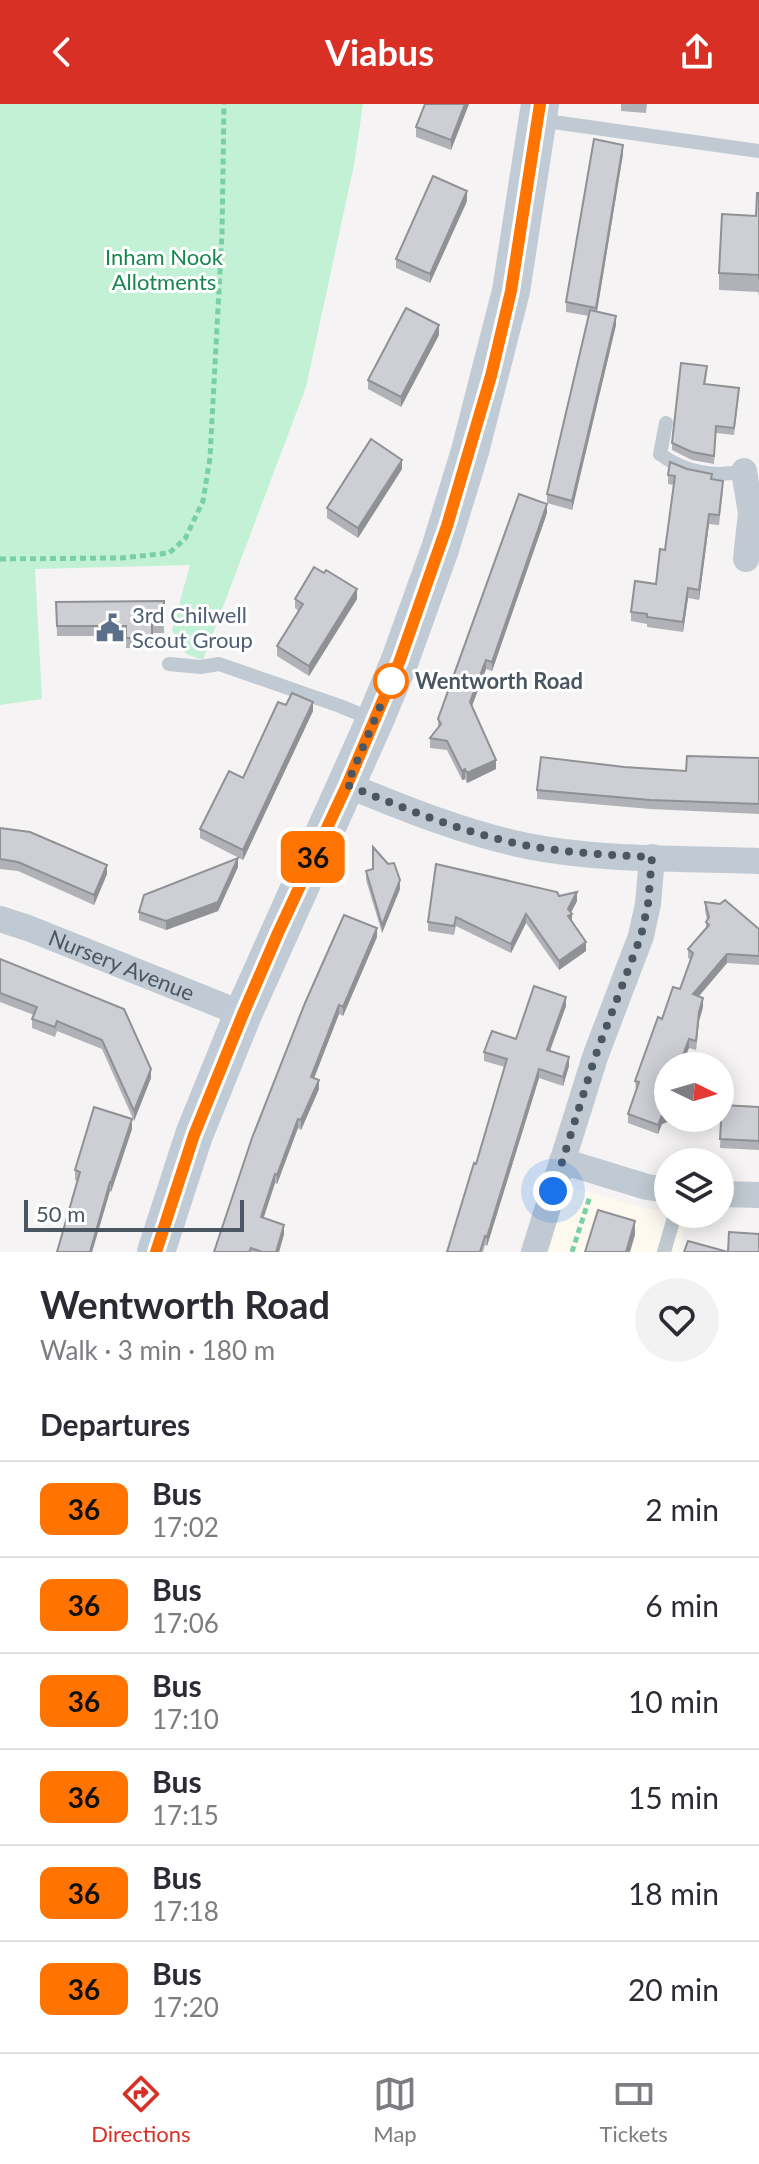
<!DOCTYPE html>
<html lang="en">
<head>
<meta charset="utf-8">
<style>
  body { margin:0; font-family:Lato,sans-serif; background:#f2f2f3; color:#2b2b33; height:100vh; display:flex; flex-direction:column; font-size:30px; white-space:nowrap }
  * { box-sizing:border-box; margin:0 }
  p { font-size:26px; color:#7c7c81 }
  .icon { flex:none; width:44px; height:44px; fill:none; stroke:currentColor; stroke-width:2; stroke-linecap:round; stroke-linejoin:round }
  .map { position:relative; height:1148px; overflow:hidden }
  .drawer { display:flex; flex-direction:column; background:#fff; flex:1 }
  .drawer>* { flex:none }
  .badge { padding:0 16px; border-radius:12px; font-size:28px; line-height:52px }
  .needle { width:52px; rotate:95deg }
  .fabs { position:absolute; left:654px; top:948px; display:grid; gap:16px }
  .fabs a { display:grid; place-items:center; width:80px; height:80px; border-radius:50%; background:#fff; box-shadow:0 4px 20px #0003; font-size:40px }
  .scale { position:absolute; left:24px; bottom:20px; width:220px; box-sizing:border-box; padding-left:8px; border:4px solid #4a5661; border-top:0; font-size:22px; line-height:28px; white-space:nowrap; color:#4a5661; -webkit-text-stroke:6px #fff; paint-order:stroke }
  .you { position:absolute; width:40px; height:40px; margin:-20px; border:6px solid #fff; border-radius:50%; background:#1a73e8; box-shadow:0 0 0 12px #1a73e833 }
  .map>.badge { position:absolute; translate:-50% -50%; box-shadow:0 0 0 4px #fff }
  h2 { padding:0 40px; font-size:30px; line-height:72px }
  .round { display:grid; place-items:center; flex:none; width:84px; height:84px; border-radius:42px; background:#f2f2f3 }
  .summary { display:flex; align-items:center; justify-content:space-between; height:136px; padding:0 40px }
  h1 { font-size:38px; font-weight:700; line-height:60px }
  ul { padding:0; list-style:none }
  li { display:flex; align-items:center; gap:24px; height:96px; padding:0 40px; border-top:2px solid #e1e1e2 }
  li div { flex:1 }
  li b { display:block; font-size:30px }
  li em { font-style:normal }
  li .badge { min-width:88px; font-weight:700; text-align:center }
  header { display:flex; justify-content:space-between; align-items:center; height:104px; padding:0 40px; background:#d93025; color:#fff; font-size:36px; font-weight:700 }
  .tabs { display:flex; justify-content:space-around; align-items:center; height:112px; border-top:2px solid #e1e1e2; background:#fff; font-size:22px; color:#7c7c81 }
  .tabs a { display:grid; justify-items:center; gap:4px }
  .tabs .active { color:#d93025 }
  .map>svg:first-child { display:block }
  .commercial { fill:#fdf9ef }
  .green { fill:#c3f1d5 }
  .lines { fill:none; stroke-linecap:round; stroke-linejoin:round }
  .path { stroke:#7ad0a6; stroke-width:5; stroke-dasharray:6 4; stroke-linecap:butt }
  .lane { stroke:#c1cad2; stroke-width:14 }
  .street { stroke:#c1cad2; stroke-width:26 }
  .secondary { stroke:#c1cbd6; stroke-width:38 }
  .wall { fill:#b0b2b7 }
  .shaded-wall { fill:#909195 }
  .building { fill:#cdcfd5; stroke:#909195; stroke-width:2 }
  .line-casing { stroke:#fff; stroke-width:18 }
  .line { stroke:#ff7300; stroke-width:12 }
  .walk { stroke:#4a5661; stroke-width:8; stroke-dasharray:0 14.4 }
  .stop-dot { fill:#fff; stroke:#ff7300; stroke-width:4 }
  .labels { text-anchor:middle; stroke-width:6; stroke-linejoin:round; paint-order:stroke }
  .park-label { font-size:22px; fill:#17864f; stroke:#fff }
  .service-label { font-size:22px; fill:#4e5e75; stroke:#fff; text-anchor:start }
  .stop-label { font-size:22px; font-weight:bold; fill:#4a5661; stroke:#fff; text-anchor:start }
  .street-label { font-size:22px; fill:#4a5661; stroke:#fff }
</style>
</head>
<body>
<header><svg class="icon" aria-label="back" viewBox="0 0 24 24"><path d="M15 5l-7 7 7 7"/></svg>Viabus<svg class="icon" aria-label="share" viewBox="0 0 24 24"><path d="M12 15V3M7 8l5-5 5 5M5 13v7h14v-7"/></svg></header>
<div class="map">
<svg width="759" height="1148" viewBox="0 0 759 1148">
  <rect width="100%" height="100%" fill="#f5f3f3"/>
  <!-- commercial -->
  <path class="commercial" d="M562,1080L644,1104L688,1112L678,1148H544Z"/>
  <!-- green -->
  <path class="green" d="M0,0H363L354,61L306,283L203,556L186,550L172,526L190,461L35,465L42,595L0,601Z"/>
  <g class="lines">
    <!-- path -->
    <g class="path">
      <path d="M0,455L121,454L169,449L185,435L203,397L210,354L222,130L224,0"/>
      <path d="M572,1148L590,1092"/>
    </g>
    <!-- lane -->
    <g class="lane">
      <path d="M539,16L759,47"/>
      <path d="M666,319L660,350C684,368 715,374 744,367"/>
      <path d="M169,560L201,563L219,560L340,602L374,616"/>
      <path d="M664,1148L675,1110"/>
    </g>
    <!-- street -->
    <g class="street">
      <path d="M744,367L751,409L746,455"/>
      <path d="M347,681C406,705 464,729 527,742C602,757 682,754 759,757"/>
      <path id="s1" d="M0,815L28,824L243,910"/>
      <path d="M562,1057L647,1083L668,1086"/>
      <path d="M720,1090L759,1091"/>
      <path d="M534,1148L595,953L641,832L648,800L652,753"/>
    </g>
    <!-- secondary -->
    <path class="secondary" d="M156,1148L194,1031L243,910L375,616L400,556L440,445L470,347L511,187L540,0"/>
  </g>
  <!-- wall -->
  <g class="wall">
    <path d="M425,0H469L451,46L416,33V23Z"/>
    <path d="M619,0H647L646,9L621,7V0Z"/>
    <path d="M623,50L597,208L616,221L572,406L547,399V390L589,212L566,208V198Z"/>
    <path d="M759,89V192L758,188L719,186V169L756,112Z"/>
    <path d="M467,97L430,179L396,164V155Z"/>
    <path d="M439,231L401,303L368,285V276Z"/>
    <path d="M707,269L705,280L739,292L734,331L716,329L714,360L692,356L672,346V339Z"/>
    <path d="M402,365L358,434L327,414V404Z"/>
    <path d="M668,371L712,375L723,386L719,421L709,420L699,496L688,494L683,528L647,523V520L631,517V508L656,480L665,446L674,381L668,380Z"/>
    <path d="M547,409L492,567L486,565L472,602L496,665L467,679L465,675L462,676L447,646L430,644V634L438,623V615Z"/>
    <path d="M324,469L357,495L309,572L277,552V542L299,507L295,504V495Z"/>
    <path d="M164,497V529H152V544H126V532H57L56,498Z"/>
    <path d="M286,601L313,607L243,756L200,734V725L243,674Z"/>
    <path d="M759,654V710L650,705L537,695V686L624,663L686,667Z"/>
    <path d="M0,724L107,770L94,801L18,767L0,765Z"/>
    <path d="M238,763L218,807L166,826L139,816V808Z"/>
    <path d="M366,767L400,785L382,829L366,776Z"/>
    <path d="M559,792L577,797L571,809L572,818L586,847L559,866L526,819L511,849L456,822L454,831L428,827V818Z"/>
    <path d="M705,798L759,825V861L727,859L699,892L703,903L699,917L696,946L689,944L668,962L675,1015L662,1020L658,1030L628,1019V1010L636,986L635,977L662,915L680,885L691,856L688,854V845L706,825V818L707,816L705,807Z"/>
    <path d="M377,833L343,912L339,910L314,974L319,985L301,1026L298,1024L277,1080L275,1079L263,1114L284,1130L279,1148H214L252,1034Z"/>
    <path d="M0,855L151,974L134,1017L102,945L57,927L55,933L32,924V915L34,911L0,898Z"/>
    <path d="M566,902L550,947L569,962L563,982L539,974L487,1142L485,1141L483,1148H447L476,1060L505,963L484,957V948L516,935Z"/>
    <path d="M722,1001L759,1003V1046L720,1044Z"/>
    <path d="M132,1025L111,1088L110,1087L92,1148H57L77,1077L75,1076V1066Z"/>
  </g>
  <!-- shaded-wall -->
  <g class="shaded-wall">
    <path d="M465,0H469L451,46V36Z"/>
    <path d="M623,41V50L596,213V204Z"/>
    <path d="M467,87V97L430,179V170Z"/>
    <path d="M616,212V221L572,406V397Z"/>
    <path d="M439,221V231L401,303V293Z"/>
    <path d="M402,356V365L358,434V424Z"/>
    <path d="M547,400V409L492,567V558Z"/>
    <path d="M709,410V420L699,496V486Z"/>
    <path d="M688,484V494L683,528V518Z"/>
    <path d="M357,485V495L309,572V562Z"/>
    <path d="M486,556V565L470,607V598Z"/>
    <path d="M313,598V607L243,756V746Z"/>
    <path d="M496,656V665L467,679V669Z"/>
    <path d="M465,665V675L462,676V667Z"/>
    <path d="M238,754V763L218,807L166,826V817Z"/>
    <path d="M107,761V770L94,801V791Z"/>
    <path d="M400,776V785L382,829V821Z"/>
    <path d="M577,788V797L569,812L572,810V819L568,821V805Z"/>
    <path d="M526,810V819L511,849V840Z"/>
    <path d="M377,824V833L343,912V903Z"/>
    <path d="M586,838V847L559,866V857Z"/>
    <path d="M727,850V859L693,899V890Z"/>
    <path d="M566,893V902L547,954V946Z"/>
    <path d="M703,894V903L699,917L696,946L699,908Z"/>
    <path d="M339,901V910L311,982V973Z"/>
    <path d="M689,935V944L682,962H679Z"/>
    <path d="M569,953V962L563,982V973Z"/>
    <path d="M151,965V974L134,1017V1007Z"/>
    <path d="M539,965V974L487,1142V1133Z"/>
    <path d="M319,976V985L301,1026V1016Z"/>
    <path d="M668,1009V1014H676L675,1015L662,1020L658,1030V1021L662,1011Z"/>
    <path d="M132,1015V1025L111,1088V1078Z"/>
    <path d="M298,1015V1024L277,1080V1071Z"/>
    <path d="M275,1070V1079L261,1122V1113Z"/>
    <path d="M110,1078V1087L92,1148H90Z"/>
    <path d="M635,1117V1131L630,1148H626Z"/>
    <path d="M284,1121V1130L279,1148H276Z"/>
  </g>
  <!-- building -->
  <g class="building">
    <path d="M425,0H465L451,36L416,23Z"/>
    <path d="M594,35L623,41L596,204L566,198Z"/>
    <path d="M433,72L467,87L430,170L396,155Z"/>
    <path d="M757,89H759V175V171L719,169L722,110L756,112Z"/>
    <path d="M406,204L439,221L401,293L368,276Z"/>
    <path d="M590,206L616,212L572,397L547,390Z"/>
    <path d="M681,259L707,262L704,280L739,284L734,324L716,322L714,352L692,348L672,339Z"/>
    <path d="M371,335L402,356L358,424L327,404Z"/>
    <path d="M670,358L687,365L712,370L711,375L723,377L719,411L709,410L699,486L688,484L683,518L647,513V510L631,508L635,477L656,480L660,445L665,446L675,372L668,371Z"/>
    <path d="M519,390L547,400L492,558L486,556L470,598L496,656L467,669L465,665L462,667L447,637L430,634L441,620L438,615Z"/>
    <path d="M314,463L324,469L326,466L357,485L309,562L277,542L303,500L295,495Z"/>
    <path d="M164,497V520H152V534H126V522H57L56,498Z"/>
    <path d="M292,589L313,598L243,746L200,725L229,667L243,674L278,598L286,601Z"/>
    <path d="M687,652L759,654V700L650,696L537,686L541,653L624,663L686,667Z"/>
    <path d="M0,724L30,728L107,761L94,791L18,758L0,755Z"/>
    <path d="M373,743L388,760L394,759L400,776L382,821L366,767L373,765Z"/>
    <path d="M238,754L218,798L166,817L139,808L144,791Z"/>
    <path d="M436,760L557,788L559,792L577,788L568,805L572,810L568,812L586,838L559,857L526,810L511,840L456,813L454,822L428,818Z"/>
    <path d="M725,796L759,825V852L727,850L693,890L703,894L699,908L696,937L689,935L679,962H668V1009L662,1011L658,1021L628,1010L639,978L635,977L658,913L662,915L673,883L680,885L693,849L688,845L709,821L706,818L709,813L705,798L720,800Z"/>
    <path d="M344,811L377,824L343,903L339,901L311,973L319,976L301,1016L298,1015L277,1071L275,1070L261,1113L284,1121L276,1148H262L251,1144L249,1148H214L252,1034L305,899Z"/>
    <path d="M0,855L124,905L151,965L134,1007L102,936L57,917L55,923L32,915L37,903L0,889Z"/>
    <path d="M534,882L566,893L547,946L569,953L563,973L539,965L487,1133L485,1132L480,1148H447L474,1059L476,1060L507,955L484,948L492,927L516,935Z"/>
    <path d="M722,1001L759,1003V1037L720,1035Z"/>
    <path d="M94,1003L132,1015L111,1078H110L90,1148H57L80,1068L75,1066Z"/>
    <path d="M598,1106L635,1117L626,1148H585Z"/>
    <path d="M729,1128L759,1130V1148H728Z"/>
    <path d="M688,1137L728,1148H684Z"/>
  </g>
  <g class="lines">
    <defs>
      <path id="line" d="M156,1148L194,1031L243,910L278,829L347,681L383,596L400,556L447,422L491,272L511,187L540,0"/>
    </defs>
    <!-- line casing -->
    <use href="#line" class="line-casing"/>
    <!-- line -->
    <use href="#line" class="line"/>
    <!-- walk -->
    <path class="walk" d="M391,577L347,681C406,705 466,730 529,742C569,749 611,751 652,753L648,800L641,832L595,953L553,1087"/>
  </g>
  <!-- icons -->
  <defs>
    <symbol id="civic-bare" viewBox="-9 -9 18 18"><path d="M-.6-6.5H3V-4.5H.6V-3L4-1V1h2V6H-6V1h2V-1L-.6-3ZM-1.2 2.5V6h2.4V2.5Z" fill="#5c6f8a" stroke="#fff" stroke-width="2.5" paint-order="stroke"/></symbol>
  </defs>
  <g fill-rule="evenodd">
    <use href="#civic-bare" x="90" y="504" width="40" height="40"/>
  </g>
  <!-- markers -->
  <circle class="stop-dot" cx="391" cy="577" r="16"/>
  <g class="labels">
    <!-- park labels -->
    <g class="park-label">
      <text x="164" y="161">Inham Nook<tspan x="164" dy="25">Allotments</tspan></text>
    </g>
    <!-- service labels -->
    <g class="service-label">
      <text x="132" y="519">3rd Chilwell<tspan x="132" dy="25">Scout Group</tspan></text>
    </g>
    <!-- stop labels -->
    <g class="stop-label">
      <text x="415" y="585">Wentworth Road</text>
    </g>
    <!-- street labels -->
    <g class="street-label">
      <text dy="8" stroke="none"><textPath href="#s1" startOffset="130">Nursery Avenue</textPath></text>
    </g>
  </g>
</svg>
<div class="fabs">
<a><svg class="needle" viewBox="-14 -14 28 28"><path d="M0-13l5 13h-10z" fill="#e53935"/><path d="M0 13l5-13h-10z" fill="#7c7c81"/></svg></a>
<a><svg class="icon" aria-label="layers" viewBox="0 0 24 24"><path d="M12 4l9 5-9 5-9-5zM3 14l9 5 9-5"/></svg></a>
</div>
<div class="scale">50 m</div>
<div class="you" style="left:553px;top:1087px"></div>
<b class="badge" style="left:313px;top:753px;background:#ff7300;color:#111">36</b>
</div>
<section class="drawer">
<div class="summary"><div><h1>Wentworth Road</h1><p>Walk · 3 min · 180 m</p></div><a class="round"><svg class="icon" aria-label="heart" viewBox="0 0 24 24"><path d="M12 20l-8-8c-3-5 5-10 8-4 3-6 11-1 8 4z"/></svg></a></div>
<h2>Departures</h2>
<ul>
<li><span class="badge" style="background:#ff7300;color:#111">36</span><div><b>Bus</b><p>17:02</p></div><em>2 min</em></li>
<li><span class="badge" style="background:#ff7300;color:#111">36</span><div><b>Bus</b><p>17:06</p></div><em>6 min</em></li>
<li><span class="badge" style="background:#ff7300;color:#111">36</span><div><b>Bus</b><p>17:10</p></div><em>10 min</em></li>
<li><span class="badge" style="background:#ff7300;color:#111">36</span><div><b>Bus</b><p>17:15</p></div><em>15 min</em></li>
<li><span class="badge" style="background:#ff7300;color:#111">36</span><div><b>Bus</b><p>17:18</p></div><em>18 min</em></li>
<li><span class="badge" style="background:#ff7300;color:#111">36</span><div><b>Bus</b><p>17:20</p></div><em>20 min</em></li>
</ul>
</section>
<nav class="tabs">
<a class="active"><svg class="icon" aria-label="directions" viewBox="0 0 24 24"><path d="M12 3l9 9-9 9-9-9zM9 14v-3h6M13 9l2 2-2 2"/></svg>Directions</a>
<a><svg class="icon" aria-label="map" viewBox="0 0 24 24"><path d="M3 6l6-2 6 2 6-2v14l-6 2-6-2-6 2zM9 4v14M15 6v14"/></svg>Map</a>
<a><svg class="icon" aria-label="tickets" viewBox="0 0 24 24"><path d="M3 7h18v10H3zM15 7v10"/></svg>Tickets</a>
</nav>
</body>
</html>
